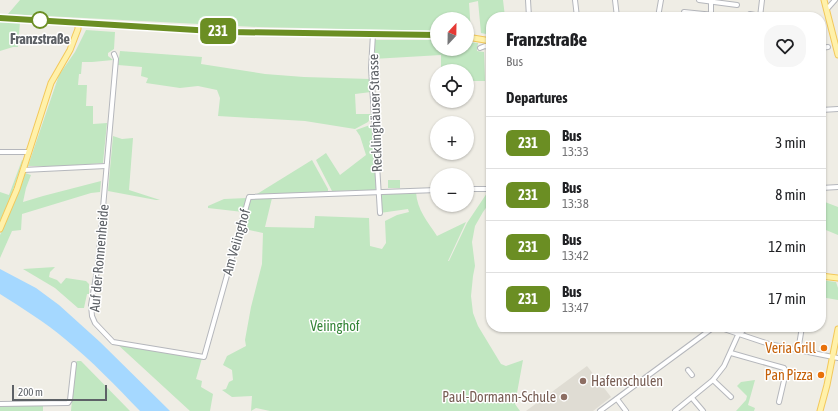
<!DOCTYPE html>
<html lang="en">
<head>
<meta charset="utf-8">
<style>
  body { margin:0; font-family:"Asap Condensed",sans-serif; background:#f6f6f6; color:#202124; height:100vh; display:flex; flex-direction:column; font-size:15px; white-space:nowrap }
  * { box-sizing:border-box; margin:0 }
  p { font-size:13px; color:#757577 }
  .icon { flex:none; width:22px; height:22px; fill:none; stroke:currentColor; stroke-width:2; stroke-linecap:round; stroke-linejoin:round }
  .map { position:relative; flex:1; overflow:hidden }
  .panel { position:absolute; left:486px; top:12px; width:340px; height:320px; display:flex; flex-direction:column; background:#fff; border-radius:16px; box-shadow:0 1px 3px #0004 }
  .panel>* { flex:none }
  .badge { padding:0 8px; border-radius:6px; font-size:14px; line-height:26px }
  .needle { width:26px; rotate:22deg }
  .controls { position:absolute; left:430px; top:12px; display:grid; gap:8px }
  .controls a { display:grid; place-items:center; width:44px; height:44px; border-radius:50%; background:#fff; box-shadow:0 1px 3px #0004; font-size:20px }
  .scale { position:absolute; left:12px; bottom:10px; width:95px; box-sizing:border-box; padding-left:4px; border:2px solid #5d6166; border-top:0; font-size:11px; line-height:14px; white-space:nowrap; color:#5d6166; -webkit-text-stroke:3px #fff; paint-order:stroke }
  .map>.badge { position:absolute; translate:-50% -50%; box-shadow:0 0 0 2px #fff }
  h2 { padding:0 20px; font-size:15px; line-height:36px }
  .round { display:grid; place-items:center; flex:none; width:42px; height:42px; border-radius:16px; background:#f6f6f6 }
  .overview { display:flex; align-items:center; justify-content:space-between; height:68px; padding:0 20px }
  h1 { font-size:19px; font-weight:700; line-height:30px }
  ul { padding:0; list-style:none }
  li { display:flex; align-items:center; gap:12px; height:52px; padding:0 20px; border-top:1px solid #e0e0e0 }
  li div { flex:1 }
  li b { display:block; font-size:15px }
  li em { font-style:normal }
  li .badge { min-width:44px; font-weight:700; text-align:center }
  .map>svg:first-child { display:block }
  .education { fill:#dfdcd3 }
  .green { fill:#c1e7c1 }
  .water { fill:#a5d8ff }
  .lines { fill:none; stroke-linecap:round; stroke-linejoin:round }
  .minor-casing { stroke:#b5b7bc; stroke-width:6 }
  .major-casing { stroke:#f3c85a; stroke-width:7 }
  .minor { stroke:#fff; stroke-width:4 }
  .major { stroke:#fff1aa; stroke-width:5 }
  .line-casing { stroke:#fff; stroke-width:9 }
  .line { stroke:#6b8e23; stroke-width:6 }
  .stop-dot { fill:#fff; stroke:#6b8e23; stroke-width:2 }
  .food-dot { fill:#e8710a; stroke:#fff; stroke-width:1.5 }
  .education-dot { fill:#8d6e63; stroke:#fff; stroke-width:1.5 }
  .labels { text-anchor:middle; stroke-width:3; stroke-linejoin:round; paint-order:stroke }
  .stop-label { font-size:14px; font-weight:bold; fill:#5d6166; stroke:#fff }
  .street-label { font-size:14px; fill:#5d6166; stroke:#fff }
  .park-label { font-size:14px; fill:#348537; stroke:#fff }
  .food-label { font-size:14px; fill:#c56008; stroke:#fff; text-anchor:end }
  .education-label { font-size:14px; fill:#785e54; stroke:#fff; text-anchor:start }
</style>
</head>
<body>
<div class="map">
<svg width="838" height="411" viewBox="0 0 838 411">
  <rect width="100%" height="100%" fill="#efede5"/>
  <!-- education -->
  <path class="education" d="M587,366L611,397L593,411H526Z"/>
  <!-- green -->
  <g class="green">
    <path d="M20,0H503L505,17H491V35L481,33L478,1L469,3L471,32H467V19H437V31L258,27L8,14Z"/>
    <path d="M0,21L20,22L18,47H13L0,51Z"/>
    <path d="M86,30L115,32L114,49L108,53V56L113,60L92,62H82L81,74H79L78,85H87L86,106H93V124L107,123L103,163L64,166H28L59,75L75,52Z"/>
    <path d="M374,40H437V49H467V42L478,43L477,51L484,52L485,81H467V71H441V55L373,59Z"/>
    <path d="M120,51L202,57L201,64L265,74L304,77L370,79L371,92L355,94L356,114H373L368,122L355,129L305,121L218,116L220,98L217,90L198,86L180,88L146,83L148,78L141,76L142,67L118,65Z"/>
    <path d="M370,125L372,127L376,188L375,190L332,191L316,160L326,153L340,175L366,155L360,136L356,130Z"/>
    <path d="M113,136L122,139L133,138L129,190L160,200H156L108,191Z"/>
    <path d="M22,160H23L11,196L0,221V192L9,195Z"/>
    <path d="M312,160L328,189V192L257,194Z"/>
    <path d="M25,173L31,175L26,188L23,202L43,196L101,181L100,192L91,193L22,214L21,230L12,231L0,258V235L19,192Z"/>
    <rect x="388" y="180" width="12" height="8"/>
    <path d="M489,190H491V201L483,212L475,226L472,242L475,266L473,276L471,296L473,313L478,326L501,364L506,366L523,360L515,404L520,411H270L256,408L251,411L252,396L232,397L222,390L226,389L229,382L233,380L232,370L223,365L227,356L246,346L245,340L251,307L262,264L263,233L240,228L249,198H272L265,227L314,228L315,216L369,218L370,246L382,249L386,243L385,221L397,215L409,212L408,209L380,213V193L416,192C417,210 428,222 437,236L466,222L448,261H449L467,223Z"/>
    <path d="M821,192H825V202L838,207V235L821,228Z"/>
    <path d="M247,198L243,212L208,208V206L224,199Z"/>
    <path d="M55,267L50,272L49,277L57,280L61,284L66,278L86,281L89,284V294H87L84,308H78L55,288L23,269Z"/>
    <path d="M821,280L836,282L838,288V300L821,297Z"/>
    <path d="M116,343L202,358L196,379L202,381L201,387L213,394L210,411H190Z"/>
    <path d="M77,361H81L130,411H71L75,364Z"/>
    <path d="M755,380L748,405L755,408L754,411H736L746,400L747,396L737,386L741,382Z"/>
    <rect x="0" y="405" width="43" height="6"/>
  </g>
  <!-- water -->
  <path class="water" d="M0,269L36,288L59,305L100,342L170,411H140C116,386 92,361 65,339C45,322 22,308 0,294Z"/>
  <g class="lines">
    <defs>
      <g id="minor">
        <path d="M528,0L529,17"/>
        <path d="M575,0L577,17"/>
        <path d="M615,0L617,17"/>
        <path d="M699,0L737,5"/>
        <path d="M827,9L835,0"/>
        <path d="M684,12L734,17"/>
        <path d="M750,14L760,16"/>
        <path d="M711,16V0"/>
        <path d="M658,17L661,0"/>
        <path d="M760,17L762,0"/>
        <path d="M373,34L371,68L380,213"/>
        <path d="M480,48L485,46L491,48"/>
        <path d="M821,48L828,47"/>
        <path d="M114,54L116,59L98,265L91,305L92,316L95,323L113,342L204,357L249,197L437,190"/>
        <path d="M821,110L838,109"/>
        <path d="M0,152H29"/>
        <path d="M23,170L106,166"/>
        <path d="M821,188L838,187"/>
        <path d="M467,189H491"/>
        <path d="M718,327L769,344L838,358"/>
        <path d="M798,351L802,327"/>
        <path d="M731,353L784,368L786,372L779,402"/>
        <path d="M688,370L692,375"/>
        <path d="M713,380L731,397"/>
        <path d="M692,398L703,411"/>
        <path d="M617,399L626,411"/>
        <path d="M0,404L68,403L70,400L74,364"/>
        <path d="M600,411L714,327"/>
        <path d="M675,411L713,380L724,366L738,335L747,327"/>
      </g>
      <g id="major">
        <path d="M824,0L838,55"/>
        <path d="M0,18L229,32L437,35"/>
        <path d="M467,37L491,41"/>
        <path d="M0,229L17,189L51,83L70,50L78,29V23"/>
        <path d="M821,276L838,278"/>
        <path d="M820,411L827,385L838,329"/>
      </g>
    </defs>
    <!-- minor casing -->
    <use href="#minor" class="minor-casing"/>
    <!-- major casing -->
    <use href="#major" class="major-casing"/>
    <!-- minor -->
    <use href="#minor" class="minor"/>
    <!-- major -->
    <use href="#major" class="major"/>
  </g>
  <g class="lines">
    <defs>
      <path id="line" d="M0,18L229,32L437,35"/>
    </defs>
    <!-- line casing -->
    <use href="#line" class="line-casing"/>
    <!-- line -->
    <use href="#line" class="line"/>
  </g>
  <!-- markers -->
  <circle class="stop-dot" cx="40" cy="20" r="8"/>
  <g class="food-dot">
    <circle cx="824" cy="348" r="4"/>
    <circle cx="821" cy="375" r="4"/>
  </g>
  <g class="education-dot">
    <circle cx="583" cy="381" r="4"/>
    <circle cx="564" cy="397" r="4"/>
  </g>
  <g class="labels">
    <!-- stop labels -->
    <g class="stop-label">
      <text x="40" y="44">Franzstraße</text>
    </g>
    <!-- street labels -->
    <g class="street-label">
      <text transform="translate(375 113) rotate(-92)" y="5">Recklinghäuser Strasse</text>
      <text transform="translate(236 242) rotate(-74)" y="5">Am Veiinghof</text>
      <text transform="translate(99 258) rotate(-85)" y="5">Auf der Ronnenheide</text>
    </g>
    <!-- park labels -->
    <g class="park-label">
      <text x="335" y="331">Veiinghof</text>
    </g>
    <!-- food labels -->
    <g class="food-label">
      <text x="816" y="353">Veria Grill</text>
      <text x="813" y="380">Pan Pizza</text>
    </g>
    <!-- education labels -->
    <g class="education-label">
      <text x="591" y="386">Hafenschulen</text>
      <text x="556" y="402" text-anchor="end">Paul-Dormann-Schule</text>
    </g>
  </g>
</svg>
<div class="controls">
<a><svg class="needle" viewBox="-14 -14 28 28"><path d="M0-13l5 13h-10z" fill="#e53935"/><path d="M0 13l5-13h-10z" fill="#757577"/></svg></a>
<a><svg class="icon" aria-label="locate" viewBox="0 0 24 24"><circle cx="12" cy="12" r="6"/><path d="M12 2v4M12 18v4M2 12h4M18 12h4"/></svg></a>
<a>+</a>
<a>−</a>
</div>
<div class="scale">200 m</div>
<b class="badge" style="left:218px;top:31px;background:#6b8e23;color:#fff">231</b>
<section class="panel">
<div class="overview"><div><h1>Franzstraße</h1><p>Bus</p></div><a class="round"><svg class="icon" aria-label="heart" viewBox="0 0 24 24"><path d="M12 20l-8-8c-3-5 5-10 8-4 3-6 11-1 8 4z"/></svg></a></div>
<h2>Departures</h2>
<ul>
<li><span class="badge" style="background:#6b8e23;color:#fff">231</span><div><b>Bus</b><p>13:33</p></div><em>3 min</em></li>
<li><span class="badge" style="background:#6b8e23;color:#fff">231</span><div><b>Bus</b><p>13:38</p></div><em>8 min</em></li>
<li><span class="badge" style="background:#6b8e23;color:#fff">231</span><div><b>Bus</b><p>13:42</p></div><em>12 min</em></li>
<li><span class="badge" style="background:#6b8e23;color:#fff">231</span><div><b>Bus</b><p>13:47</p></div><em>17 min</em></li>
</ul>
</section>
</div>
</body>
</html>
